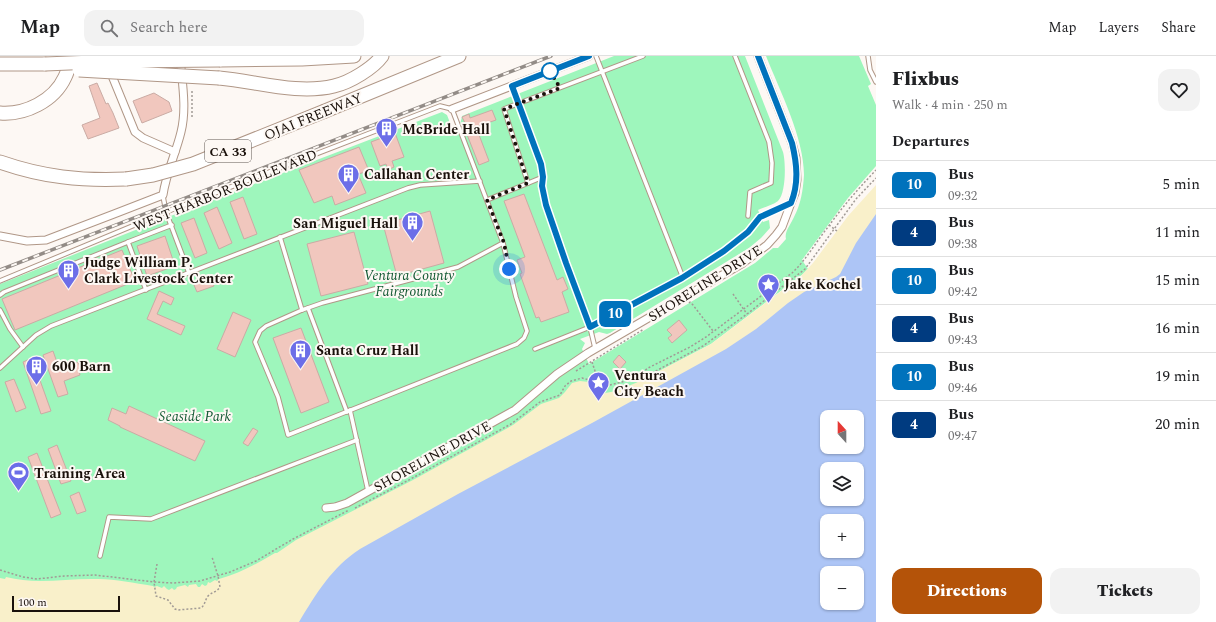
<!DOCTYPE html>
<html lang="en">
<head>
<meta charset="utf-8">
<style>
  body { margin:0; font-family:Spectral,serif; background:#f2f2f2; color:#202124; height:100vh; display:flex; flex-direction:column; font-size:15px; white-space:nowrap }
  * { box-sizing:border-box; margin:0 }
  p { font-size:13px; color:#757577 }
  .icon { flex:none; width:22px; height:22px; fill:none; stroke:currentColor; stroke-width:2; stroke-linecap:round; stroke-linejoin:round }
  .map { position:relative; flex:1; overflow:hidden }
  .side { display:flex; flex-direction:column; background:#fff; width:340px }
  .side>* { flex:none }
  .badge { padding:0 8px; border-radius:6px; font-size:14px; line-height:26px }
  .needle { width:26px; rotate:339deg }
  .controls { position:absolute; left:820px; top:354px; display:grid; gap:8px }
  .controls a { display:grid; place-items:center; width:44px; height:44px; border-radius:8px; background:#fff; box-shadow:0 1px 3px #0004; font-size:20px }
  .scale { position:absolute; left:12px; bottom:10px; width:108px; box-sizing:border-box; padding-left:4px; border:2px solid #1a110b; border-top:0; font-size:11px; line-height:14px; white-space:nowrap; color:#1a110b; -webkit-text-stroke:3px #fdf8f4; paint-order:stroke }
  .you { position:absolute; width:20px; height:20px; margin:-10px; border:3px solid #fff; border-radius:50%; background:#1a73e8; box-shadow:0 0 0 6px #1a73e833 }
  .map>.badge { position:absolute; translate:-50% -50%; box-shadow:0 0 0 2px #fff }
  h2 { padding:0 16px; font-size:15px; line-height:36px }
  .round { display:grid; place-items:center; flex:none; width:42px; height:42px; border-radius:12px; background:#f2f2f2 }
  .summary { display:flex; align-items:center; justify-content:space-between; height:68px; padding:0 16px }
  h1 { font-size:19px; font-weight:800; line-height:30px }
  .button { display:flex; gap:8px; margin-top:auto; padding:8px 16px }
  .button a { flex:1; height:46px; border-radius:12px; background:#b45309; color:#fff; font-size:16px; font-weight:800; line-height:46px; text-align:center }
  .button a+a { background:#f2f2f2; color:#202124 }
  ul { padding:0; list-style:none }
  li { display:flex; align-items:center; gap:12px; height:48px; padding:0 16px; border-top:1px solid #e0e0e0 }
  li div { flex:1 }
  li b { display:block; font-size:15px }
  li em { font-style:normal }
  li .badge { min-width:44px; font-weight:700; text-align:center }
  header { display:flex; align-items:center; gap:24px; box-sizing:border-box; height:56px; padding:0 20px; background:#fff; border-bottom:1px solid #e0e0e0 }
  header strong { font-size:19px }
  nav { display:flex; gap:22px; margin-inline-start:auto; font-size:14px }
  .search { width:280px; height:36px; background:#f2f2f2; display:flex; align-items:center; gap:10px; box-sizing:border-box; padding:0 14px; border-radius:12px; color:#757577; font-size:15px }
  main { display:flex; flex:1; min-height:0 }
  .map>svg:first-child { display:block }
  .green { fill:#9ef6bc }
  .sand { fill:#f9f0ca }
  .water { fill:#adc5f6; fill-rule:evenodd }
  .building { fill:#f1c7be; stroke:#caaba4 }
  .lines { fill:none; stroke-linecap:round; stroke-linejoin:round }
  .service-casing { stroke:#b09787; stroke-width:5.5 }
  .minor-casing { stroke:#b09787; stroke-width:9 }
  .motorway-casing { stroke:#b09787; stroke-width:15 }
  .path { stroke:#a19a95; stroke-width:1.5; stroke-dasharray:2 2; stroke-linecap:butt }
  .service { stroke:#fff; stroke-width:3.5 }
  .minor { stroke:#fff; stroke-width:7 }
  .motorway { stroke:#fff; stroke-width:13 }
  .rail-casing { stroke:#938c87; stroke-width:3.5 }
  .rail { stroke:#fdf8f4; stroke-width:2; stroke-dasharray:6; stroke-linecap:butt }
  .motorway-bridge-casing { stroke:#b09787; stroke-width:15; stroke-linecap:butt }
  .motorway-bridge { stroke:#fff; stroke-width:13 }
  .line-casing { stroke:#fff; stroke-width:9 }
  .line { stroke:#0072bc; stroke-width:6 }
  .walk { stroke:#1a110b; stroke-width:4; stroke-dasharray:0 7.2 }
  .stop-dot { fill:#fff; stroke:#0072bc; stroke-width:2 }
  .labels { text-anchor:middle; stroke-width:4; stroke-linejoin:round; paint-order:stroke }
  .shield { fill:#fdf8f4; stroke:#5e5651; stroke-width:1 }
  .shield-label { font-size:13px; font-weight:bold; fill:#1a110b }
  .street-label { font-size:14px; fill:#1a110b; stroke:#fdf8f4 }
  .poi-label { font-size:14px; font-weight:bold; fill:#1a110b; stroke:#fdf8f4; text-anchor:start }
  .park-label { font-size:14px; font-style:italic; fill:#125933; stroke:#fdf8f4 }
</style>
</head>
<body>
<header>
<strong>Map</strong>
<div class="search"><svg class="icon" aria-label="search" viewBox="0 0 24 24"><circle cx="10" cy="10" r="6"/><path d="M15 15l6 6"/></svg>Search here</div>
<nav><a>Map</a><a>Layers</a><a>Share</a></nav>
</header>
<main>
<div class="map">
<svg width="876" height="566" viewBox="0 0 876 566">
  <rect width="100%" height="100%" fill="#fdf8f4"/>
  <!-- green -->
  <path class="green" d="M614,0H745L783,96C786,106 786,138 778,145C773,149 764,151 758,154L763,166L769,164L770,172L761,182L749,192L610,277L607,278L599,276L580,283L585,287L582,293L589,308L755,207L773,192H778L786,183C784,176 791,168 794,161C801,148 803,134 804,119C804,82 780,35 766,0H859L871,28L868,30L876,49V110L848,142L802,204L808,213L803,218L711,288L635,328L316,512L0,566V228L168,161L442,56L447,59L452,72L460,69L462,60L467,58Z"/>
  <!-- sand -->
  <path class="sand" d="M876,129V208L304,566H0V522L5,523L6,521C36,529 67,522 98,523C116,523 134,527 153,530L154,531L157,530L162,532L164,530L167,533L169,534L172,532L174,534L176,533L177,531L185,529L188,531L189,529L196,528L198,531H200L202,528L205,530L207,529L208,526L210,527L215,524L217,525L219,523C239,518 258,507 275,497H277L296,484L413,424L513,369L541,348L559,342L565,336L572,327L580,325L589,326L591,334L595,337L600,338L616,335L638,326L711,288L800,221L813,207L848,160Z"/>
  <!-- water -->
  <path class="water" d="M876,158V566H299C316,538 332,511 360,493L458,438L592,367L726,293L756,273L788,247L804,236L836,221L840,218L856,187ZM827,361H857V391H827ZM827,413H857V443H827ZM827,465H857V495H827ZM827,517H857V547H827Z"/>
  <!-- building -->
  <g class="building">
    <path d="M97,27L106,48L108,47L113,57L119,72L88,83L82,69L100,62L89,30Z"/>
    <path d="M154,37L169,46L172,55L142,67L133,45Z"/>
    <path d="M492,54L496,64L476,71L489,105L479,109L466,76H464L461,69L465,67L462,61L469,58L470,62Z"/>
    <path d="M395,77L404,101L392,105L394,111L388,114L386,108L380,110L371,86Z"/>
    <path d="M359,91L369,115L358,118L366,137L335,149L332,140L314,147L299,114Z"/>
    <path d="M524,138L557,224L563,221L568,233L562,236L569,256L541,266L539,261L536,262L520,218L522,217L517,204L525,201L504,145Z"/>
    <path d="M243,141L257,178L244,183L230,146Z"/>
    <path d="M217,151L232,187L219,193L204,157Z"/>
    <path d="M430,155L444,207L397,220L383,168Z"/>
    <path d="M194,162L207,197L195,202L181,167Z"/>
    <path d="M354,176L368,228L321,240L307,188Z"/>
    <path d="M165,180L175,210L147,220L137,190Z"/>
    <path d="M122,194L135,225L15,274L2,243Z"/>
    <path d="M211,222L214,230L197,236L194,229Z"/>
    <path d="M159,235L174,242L171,249L163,245L157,258L185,270L181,279L147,263Z"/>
    <path d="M233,256L251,264L235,301L217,293Z"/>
    <path d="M679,264L687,274L672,287L668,282L672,279L667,274Z"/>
    <path d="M301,272L329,346L301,357L273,282Z"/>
    <path d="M53,295L59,312L75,306L76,307L78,306L81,314L79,315L80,319L64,325L68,338L58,341L43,299Z"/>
    <path d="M619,299L626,306L620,313L613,306Z"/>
    <path d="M32,302L51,355L41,358L23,306Z"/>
    <path d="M14,323L26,352L16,356L5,326Z"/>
    <path d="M129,350L205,385L195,405L120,371V370L108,364L112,352L126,358Z"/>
    <path d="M253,372L258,375L248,390L243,387Z"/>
    <path d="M57,389L71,425L61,428L48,393Z"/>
    <path d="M37,397L61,458L51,462L28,401Z"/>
    <path d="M79,436L86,455L77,458L70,440Z"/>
  </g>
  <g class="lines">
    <defs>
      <g id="service">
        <path d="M596,0L683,222"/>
        <path d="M735,0L769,86L772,107L771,127L750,136L748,160"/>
        <path d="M868,0L870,14L876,26"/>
        <path d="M512,30L541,108L543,121L542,130L546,149L566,207L590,271L595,292"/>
        <path d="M528,127L504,53L643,0"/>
        <path d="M163,140L166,156L189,217"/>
        <path d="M487,144L543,121"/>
        <path d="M280,181L302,254"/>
        <path d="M0,225L166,156L440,50L452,53L503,187L516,241L527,275L524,282L517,288L288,379L278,341L255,286L260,275L266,270L302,254L322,247L458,211L503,187"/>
        <path d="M146,234L128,186L172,169"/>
        <path d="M0,239L4,236L128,186"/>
        <path d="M308,252L347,356"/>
        <path d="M0,254L10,273L23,291"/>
        <path d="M535,293L590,271L683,222L723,195L748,176L760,161L790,148"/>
        <path d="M0,312L36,279L51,270L408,132L420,129L480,125"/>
        <path d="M350,354L368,435"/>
        <path d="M100,500L109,461L151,463L357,384"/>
      </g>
      <g id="minor">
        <path d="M110,15L135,76L143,82L175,96"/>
        <path d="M452,53L589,0"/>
        <path d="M0,180L27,185L46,184L114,158L163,139C166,117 176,97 181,76C187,52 182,26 180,1"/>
        <path d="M326,452L335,451L347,447L515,354L557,318L588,297L743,207L767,189L776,179L782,171L791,147L795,137L797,124L796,102L792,87L758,0"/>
      </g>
      <g id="motorway">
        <path d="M220,4L302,3L354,0"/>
        <path d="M0,8H45"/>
        <path d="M219,22C256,25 297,39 334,30C343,28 353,23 361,18C369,13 377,7 382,0"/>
        <path d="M325,55L459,0"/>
        <path d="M0,57C25,59 54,45 65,21C68,15 70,7 72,0"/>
        <path d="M0,106C43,121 81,125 126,123"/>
      </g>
    </defs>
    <!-- service casing -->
    <use href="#service" class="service-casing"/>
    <!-- minor casing -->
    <use href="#minor" class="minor-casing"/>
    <!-- motorway casing -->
    <use href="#motorway" class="motorway-casing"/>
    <!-- path -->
    <g class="path">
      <path d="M192,35V62"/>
      <path d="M829,169L837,175"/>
      <path d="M733,238L747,258"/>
      <path d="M689,247L690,246L693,249L713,275"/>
      <path d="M592,306L597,321"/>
      <path d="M576,315L644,273"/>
      <path d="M639,319L648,312L690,291L706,281L792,217C806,204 816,186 828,171C843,150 859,132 876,114"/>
      <path d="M593,325L595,332L601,334L606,330L622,326L638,320L652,317L703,290L747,258L805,213L856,143L876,122"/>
      <path d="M593,325L596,322L602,321L606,324L607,330"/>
      <path d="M355,452L407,425L511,368L540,346L560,339L565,330L571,325L582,322L593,325"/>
      <path d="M157,508L154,526L156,540L168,544L175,553L178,554L201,552C205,549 205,544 208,540C212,536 217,536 220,531L218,520L212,501"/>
      <path d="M0,514L23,521L37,523L64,520L95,519L154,526L173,527L200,525L230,516L256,505L293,483L349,454"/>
    </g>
    <!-- service -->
    <use href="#service" class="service"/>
    <!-- minor -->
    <use href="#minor" class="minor"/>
    <!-- motorway -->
    <use href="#motorway" class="motorway"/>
    <defs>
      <path id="rail" d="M0,214L551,0"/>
    </defs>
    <!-- rail casing -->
    <use href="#rail" class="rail-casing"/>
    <!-- rail -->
    <use href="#rail" class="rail"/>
    <defs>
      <g id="motorway-bridge">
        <path d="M45,8L118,5L220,4"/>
        <path d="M79,14L219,22"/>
        <path d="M126,123L153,119L193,108L325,55"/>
      </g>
    </defs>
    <!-- motorway-bridge casing -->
    <use href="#motorway-bridge" class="motorway-bridge-casing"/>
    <!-- motorway-bridge -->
    <use href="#motorway-bridge" class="motorway-bridge"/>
  </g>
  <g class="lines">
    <defs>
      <path id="line" d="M589,0L512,30L541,108L543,121L542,130L546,149L566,207L590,271L682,222L724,195L748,176L760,161L791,147C799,127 797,108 792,87L758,0"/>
    </defs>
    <!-- line casing -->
    <use href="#line" class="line-casing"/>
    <!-- line -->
    <use href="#line" class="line"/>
    <!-- walk -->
    <path class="walk" d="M509,213L504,187L487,144L528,127L504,53L560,32L550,15"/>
  </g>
  <!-- icons -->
  <defs>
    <symbol id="building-pin" viewBox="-11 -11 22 30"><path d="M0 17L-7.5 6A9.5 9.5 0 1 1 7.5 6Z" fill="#6c6ee8" stroke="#fdf8f4"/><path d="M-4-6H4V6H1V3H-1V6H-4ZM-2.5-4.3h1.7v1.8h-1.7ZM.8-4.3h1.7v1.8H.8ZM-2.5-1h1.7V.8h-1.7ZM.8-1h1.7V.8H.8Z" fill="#fff"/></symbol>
    <symbol id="sight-pin" viewBox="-11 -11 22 30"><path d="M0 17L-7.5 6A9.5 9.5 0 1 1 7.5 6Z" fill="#6c6ee8" stroke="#fdf8f4"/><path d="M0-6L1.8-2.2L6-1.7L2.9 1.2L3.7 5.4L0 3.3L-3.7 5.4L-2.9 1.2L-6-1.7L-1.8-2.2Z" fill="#fff"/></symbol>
    <symbol id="stadium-pin" viewBox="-11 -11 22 30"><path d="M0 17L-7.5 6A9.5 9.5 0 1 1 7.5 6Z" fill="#6c6ee8" stroke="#fdf8f4"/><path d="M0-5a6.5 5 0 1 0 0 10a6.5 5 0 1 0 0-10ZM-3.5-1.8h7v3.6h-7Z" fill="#fff"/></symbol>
  </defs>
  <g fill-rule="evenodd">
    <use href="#building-pin" x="374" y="60" width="25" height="34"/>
    <use href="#building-pin" x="336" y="106" width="25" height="34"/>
    <use href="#building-pin" x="400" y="154" width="25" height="34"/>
    <use href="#building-pin" x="56" y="202" width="25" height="34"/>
    <use href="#sight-pin" x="756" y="216" width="25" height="34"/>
    <use href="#building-pin" x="288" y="282" width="25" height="34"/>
    <use href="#building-pin" x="24" y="298" width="25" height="34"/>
    <use href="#sight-pin" x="586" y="314" width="25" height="34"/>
    <use href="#stadium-pin" x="6" y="404" width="25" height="34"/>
  </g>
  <!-- markers -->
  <circle class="stop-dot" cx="550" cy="15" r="8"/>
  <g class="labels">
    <!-- shield labels -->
    <rect class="shield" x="205" y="84" width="46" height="22" rx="3"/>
    <g class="shield-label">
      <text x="228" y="100">CA 33</text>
    </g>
    <!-- street labels -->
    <g class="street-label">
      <text transform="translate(313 60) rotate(-22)" y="5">OJAI FREEWAY</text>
      <text transform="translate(225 134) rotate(-22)" y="5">WEST HARBOR BOULEVARD</text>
      <text transform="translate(705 227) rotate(-32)" y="5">SHORELINE DRIVE</text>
      <text transform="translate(432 400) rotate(-29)" y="5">SHORELINE DRIVE</text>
    </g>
    <!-- poi labels -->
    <g class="poi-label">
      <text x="402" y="78">McBride Hall</text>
      <text x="364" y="123">Callahan Center</text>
      <text x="398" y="172" text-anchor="end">San Miguel Hall</text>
      <text x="84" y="211">Judge William P.<tspan x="84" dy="16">Clark Livestock Center</tspan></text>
      <text x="784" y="233">Jake Kochel</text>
      <text x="316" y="299">Santa Cruz Hall</text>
      <text x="52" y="315">600 Barn</text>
      <text x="614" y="324">Ventura<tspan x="614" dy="16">City Beach</tspan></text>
      <text x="34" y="422">Training Area</text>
    </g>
    <!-- park labels -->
    <g class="park-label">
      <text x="409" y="224">Ventura County<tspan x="409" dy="16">Fairgrounds</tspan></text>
      <text x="195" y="365">Seaside Park</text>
    </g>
  </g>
</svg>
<div class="controls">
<a><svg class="needle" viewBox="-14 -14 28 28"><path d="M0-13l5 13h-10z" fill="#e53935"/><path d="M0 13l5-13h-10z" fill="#757577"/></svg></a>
<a><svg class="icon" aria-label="layers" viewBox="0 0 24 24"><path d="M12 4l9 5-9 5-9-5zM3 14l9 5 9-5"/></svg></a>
<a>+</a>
<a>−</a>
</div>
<div class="scale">100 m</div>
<div class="you" style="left:509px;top:213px"></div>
<b class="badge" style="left:615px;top:258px;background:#0072bc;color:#fff">10</b>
</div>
<section class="side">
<div class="summary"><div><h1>Flixbus</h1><p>Walk · 4 min · 250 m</p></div><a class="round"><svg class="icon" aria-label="heart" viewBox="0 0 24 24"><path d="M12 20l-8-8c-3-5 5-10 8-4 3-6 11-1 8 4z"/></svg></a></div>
<h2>Departures</h2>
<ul>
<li><span class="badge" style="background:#0072bc;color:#fff">10</span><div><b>Bus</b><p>09:32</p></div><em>5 min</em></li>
<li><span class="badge" style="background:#003b80;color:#fff">4</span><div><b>Bus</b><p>09:38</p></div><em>11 min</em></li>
<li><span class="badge" style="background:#0072bc;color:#fff">10</span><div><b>Bus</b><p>09:42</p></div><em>15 min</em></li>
<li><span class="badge" style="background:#003b80;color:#fff">4</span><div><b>Bus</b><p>09:43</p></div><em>16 min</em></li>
<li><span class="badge" style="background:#0072bc;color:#fff">10</span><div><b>Bus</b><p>09:46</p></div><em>19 min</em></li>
<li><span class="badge" style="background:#003b80;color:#fff">4</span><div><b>Bus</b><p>09:47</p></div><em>20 min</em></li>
</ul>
<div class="button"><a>Directions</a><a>Tickets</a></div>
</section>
</main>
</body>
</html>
